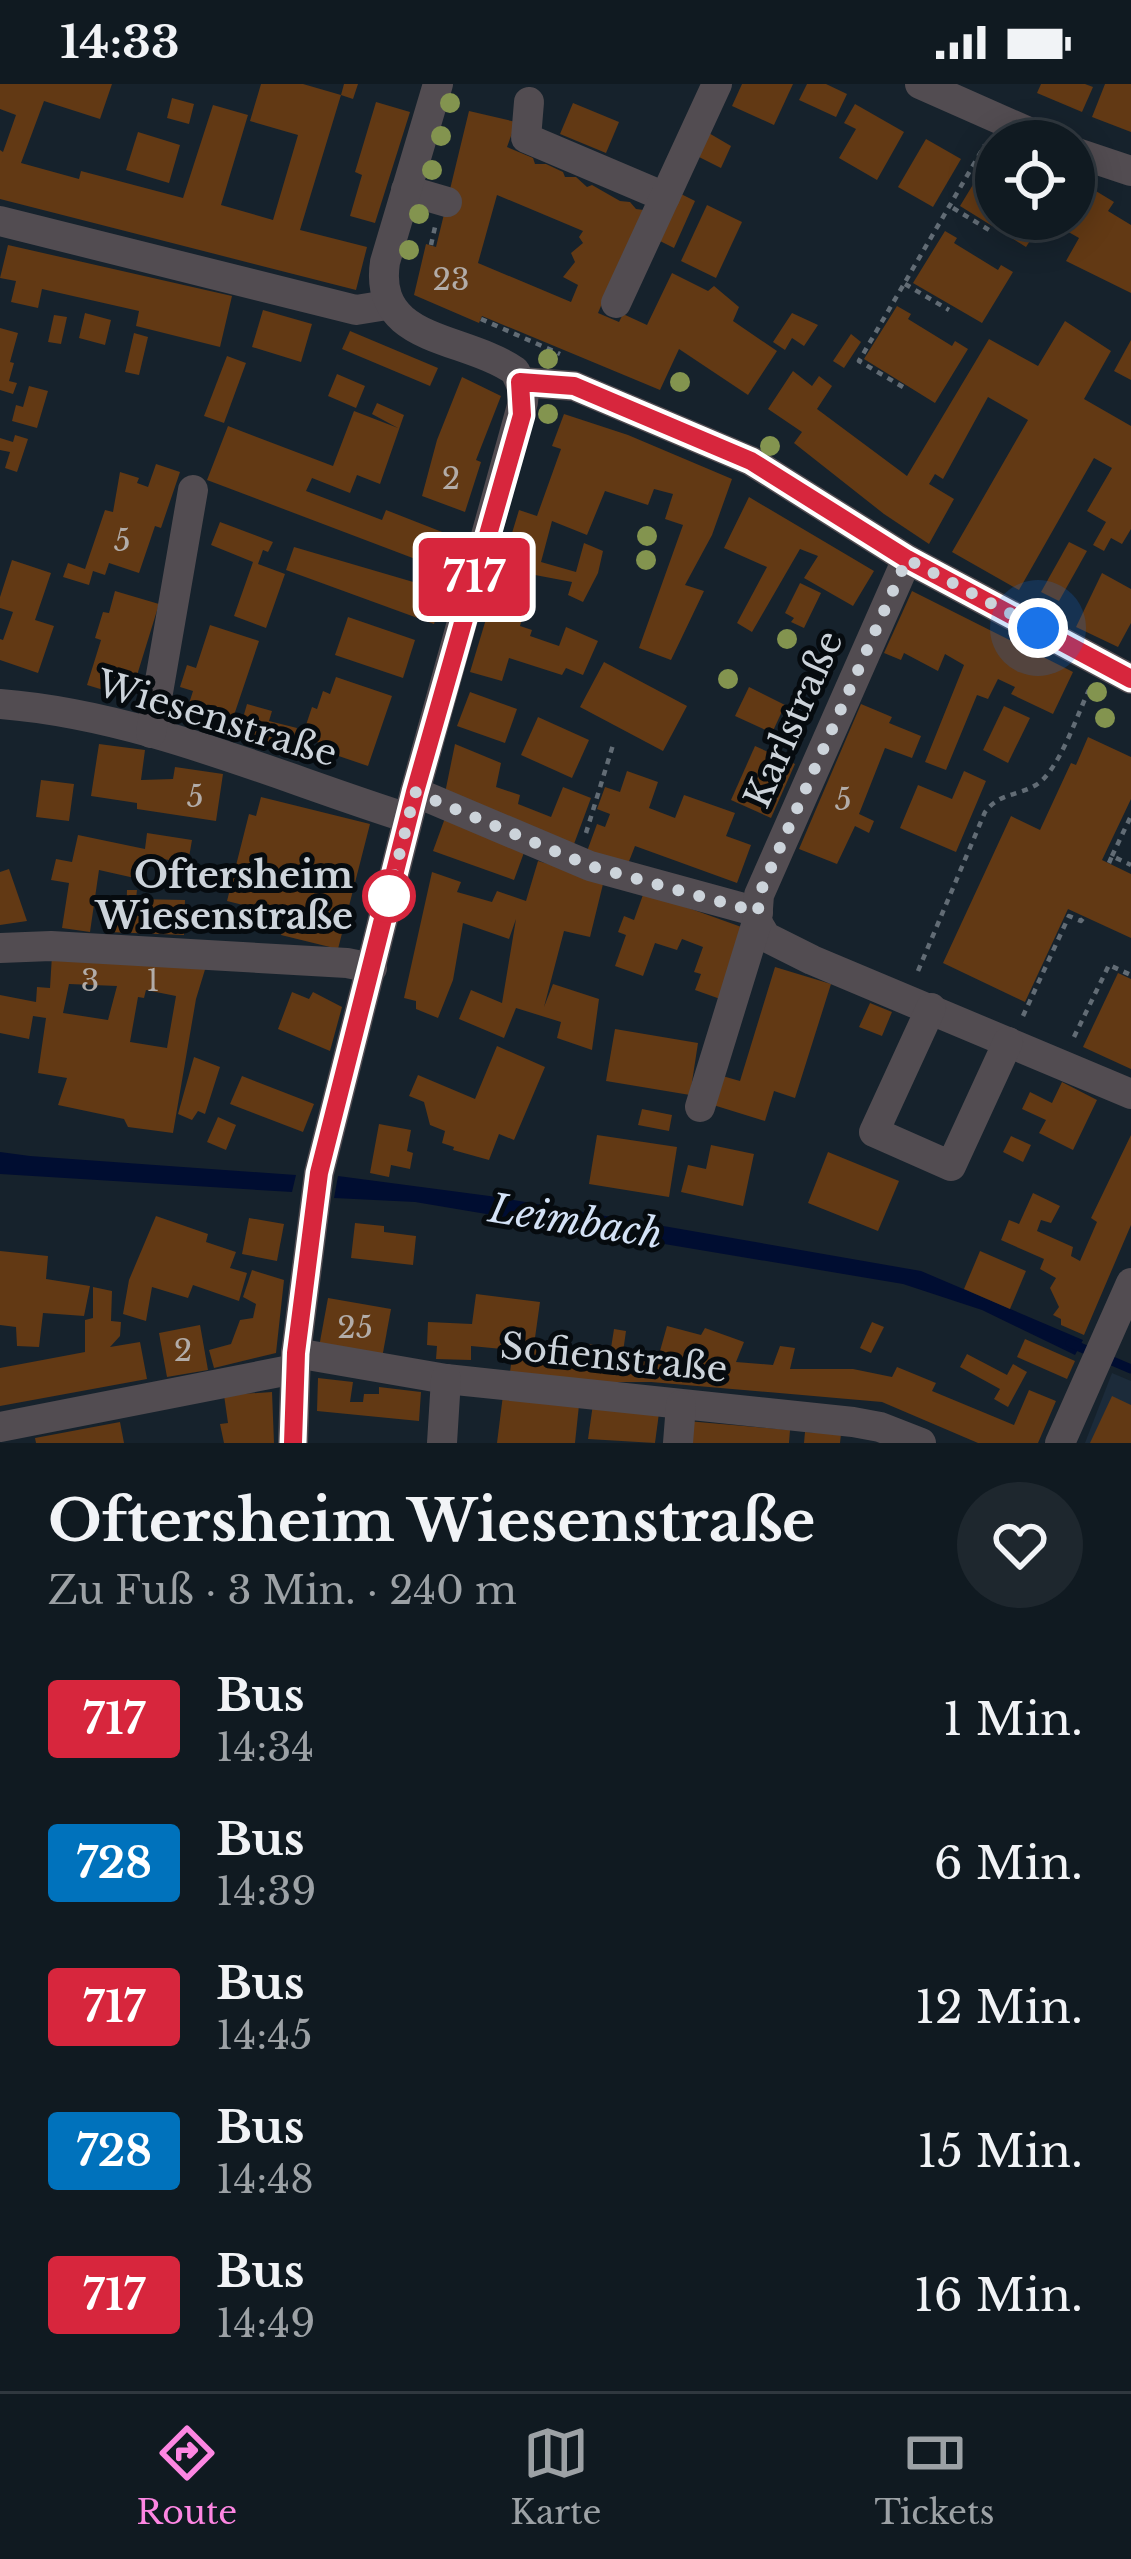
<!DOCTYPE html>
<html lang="de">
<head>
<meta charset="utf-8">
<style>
  body { margin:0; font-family:"Libre Baskerville",serif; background:#1e272e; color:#f1f3f6; height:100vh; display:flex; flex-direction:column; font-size:45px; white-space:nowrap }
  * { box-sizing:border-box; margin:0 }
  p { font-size:39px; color:#9ca1a5 }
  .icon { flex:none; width:66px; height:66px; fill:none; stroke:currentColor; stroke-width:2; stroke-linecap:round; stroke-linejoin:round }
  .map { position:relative; height:1359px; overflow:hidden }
  .sheet { display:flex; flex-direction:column; background:#101a21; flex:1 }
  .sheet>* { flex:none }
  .badge { padding:0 24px; border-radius:9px; font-size:42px; line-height:78px }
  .buttons { position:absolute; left:975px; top:36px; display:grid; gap:24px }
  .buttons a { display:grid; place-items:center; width:120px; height:120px; border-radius:50%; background:#101a21; box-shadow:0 6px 30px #0003,0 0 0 3px #30383f; font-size:60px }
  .you { position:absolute; width:60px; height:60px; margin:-30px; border:9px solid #fff; border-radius:50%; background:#1a73e8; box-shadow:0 0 0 18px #1a73e833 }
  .map>.badge { position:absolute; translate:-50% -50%; box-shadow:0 0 0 6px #fff }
  .round { display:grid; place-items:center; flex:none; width:126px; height:126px; border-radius:63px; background:#1e272e }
  .head { display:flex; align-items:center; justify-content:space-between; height:204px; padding:0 48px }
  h1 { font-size:57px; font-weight:800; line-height:90px }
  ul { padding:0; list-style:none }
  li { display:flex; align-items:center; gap:36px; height:144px; padding:0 48px }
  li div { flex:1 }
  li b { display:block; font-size:45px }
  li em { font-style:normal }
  li .badge { min-width:132px; font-weight:700; text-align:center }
  .status { display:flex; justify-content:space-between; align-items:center; height:84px; padding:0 60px; background:#101a21; direction:ltr }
  .status svg { height:33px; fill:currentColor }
  .menu { display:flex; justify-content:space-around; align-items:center; height:168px; border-top:3px solid #30383f; background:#101a21; font-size:33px; color:#9ca1a5 }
  .menu a { display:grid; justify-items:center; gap:6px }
  .menu .on { color:#fd86e2 }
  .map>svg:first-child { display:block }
  .built { fill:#1c2b3a }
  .water { fill:#000d31 }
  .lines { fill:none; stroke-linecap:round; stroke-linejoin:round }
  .stream { stroke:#000d31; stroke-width:9 }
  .building { fill:#623914; fill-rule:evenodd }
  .path { stroke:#626c75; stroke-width:4.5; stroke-dasharray:6 6; stroke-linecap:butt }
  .minor { stroke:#524c51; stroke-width:30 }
  .tree { fill:#83944f }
  .line-casing { stroke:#fff; stroke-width:27 }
  .line { stroke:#d7263d; stroke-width:18 }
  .walk { stroke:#ccd3da; stroke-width:12; stroke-dasharray:0 21.6 }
  .stop-dot { fill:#fff; stroke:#d7263d; stroke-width:6 }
  .labels { text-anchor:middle; stroke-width:10; stroke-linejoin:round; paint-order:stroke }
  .number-label { font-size:30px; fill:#b2aca8 }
  .street-label { font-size:36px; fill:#ccd3da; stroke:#060b0f }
  .stop-label { font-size:36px; font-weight:bold; fill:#ccd3da; stroke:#060b0f; text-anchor:end }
  .water-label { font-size:39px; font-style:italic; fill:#d4e2f6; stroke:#060b0f }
</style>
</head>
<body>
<div class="status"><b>14:33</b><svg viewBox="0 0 49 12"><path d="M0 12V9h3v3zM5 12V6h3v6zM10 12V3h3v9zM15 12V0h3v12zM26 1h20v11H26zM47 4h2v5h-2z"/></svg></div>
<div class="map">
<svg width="1131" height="1359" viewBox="0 0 1131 1359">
  <rect width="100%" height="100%" fill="#16222c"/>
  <!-- built -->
  <path class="built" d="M1112,1289L1131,1297V1359H1085Z"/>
  <!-- water -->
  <g class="water">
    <path d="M0,1068L30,1072L296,1091L292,1108L0,1090Z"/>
    <path d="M338,1092L497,1113L921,1187L1083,1256L1075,1271L982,1226L903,1200L415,1118L334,1114Z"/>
  </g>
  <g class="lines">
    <!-- stream -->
    <path class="stream" d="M1070,1259L1131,1285"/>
  </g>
  <!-- building -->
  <g class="building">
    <path d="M0,0H112L100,35L44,17L21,79L79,95L81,87L183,114L213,21L248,31L221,121L273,136L298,51L250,37L261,0H303L341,11L300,146L367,163L356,206L0,115V66L3,68L16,31L0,25Z"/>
    <path d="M344,0H358L353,15L341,11Z"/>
    <path d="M742,0H793L774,41L732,22Z"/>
    <path d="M807,0H826L847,10L836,33L799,16Z"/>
    <path d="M1041,0H1085L1093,3L1082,28L1037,9Z"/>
    <path d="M1105,0H1131V48L1092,33Z"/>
    <path d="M172,14L194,20L189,40L167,34Z"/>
    <path d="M376,18L410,28L375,139L350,132L362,91L355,88Z"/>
    <path d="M573,19L619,38L606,69L560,50Z"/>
    <path d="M855,20L904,48L877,96L839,74L856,45L844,39Z"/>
    <path d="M469,27L516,38L507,63L533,74L535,80H546L563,88L565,93H576L587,103L592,101L620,117L630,118L636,125L651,127L625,165L598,229L619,238L623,230L647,241L672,189L708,207L714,202L739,223L733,237L777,267L748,311L679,265L660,306L482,232L479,239L414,211L426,160L436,163ZM497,111L583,147L579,153L583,159L571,169L575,178L563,193L578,201L571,218L478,179Z"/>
    <path d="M138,48L180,61L169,99L126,86Z"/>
    <path d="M707,48L731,62L721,84L695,71Z"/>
    <path d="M926,55L961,75L933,123L898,103Z"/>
    <path d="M991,71L996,74V135H1044L1026,163L960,122Z"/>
    <path d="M1079,103L1088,109L1091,104L1114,118L1108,127L1131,141V209L1066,177L1079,154L1065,146L1074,135V111Z"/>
    <path d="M681,110L695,117L674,164L660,157Z"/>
    <path d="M707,121L742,138L716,194L681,177Z"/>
    <path d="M945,147L957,154L954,159L998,186L1001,181L1013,188L982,239L913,199Z"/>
    <path d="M8,161L232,212L220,263L136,242L139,227L42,205L38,224L11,218L16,197L0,194Z"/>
    <path d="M897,222L911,230L908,235L952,262L955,257L968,265L935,319L864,275Z"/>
    <path d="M263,226L312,240L301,278L252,263Z"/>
    <path d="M85,229L111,236L105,261L79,254Z"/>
    <path d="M792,229L818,241L804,262L792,254L785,266L773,258Z"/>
    <path d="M54,231L67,233L61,260L48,258Z"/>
    <path d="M1065,237L1111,267L1084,315L1131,342V445L1122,460L1111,454L1104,467L1093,461L1106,438L1087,427L1112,384L1094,374L1019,506L952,468L1028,336L988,313L943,395L935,390L929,400L954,415L929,460L884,430L794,359L802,348L768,325L793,287L812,302L819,292L832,302L817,325L907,392L989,255L1038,282Z"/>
    <path d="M0,244L18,249L10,278L14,279L9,297L17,299L13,310L0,306Z"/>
    <path d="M350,247L438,284L430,302L342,265Z"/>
    <path d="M134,249L148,253L139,291L125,288Z"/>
    <path d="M851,250L861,258L844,284L833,277Z"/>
    <path d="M1131,256V296L1114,287Z"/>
    <path d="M227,272L246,279L224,339L204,332Z"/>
    <path d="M337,290L365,302L356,324L328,312Z"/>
    <path d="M462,293L501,312L476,376L481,378L465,428L422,412L437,356Z"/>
    <path d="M29,302L48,307L37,344L12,337L16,321L23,323Z"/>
    <path d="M377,319L404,331L380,400L357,391L350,409L312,394L306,407L382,436L386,426L460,455L447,487L207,396L228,342L333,382L354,327L398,344L372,330Z"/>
    <path d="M564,330L628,351L732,395L712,451L685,501L704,507L671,576L639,564L683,441L665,435L673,410L654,405L648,421L605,407L587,451L552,437L541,478L576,488L584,459L603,467L598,489L583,518L568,511L572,498L535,491L520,542L532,546L530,552L559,562L566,543L598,557L583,591L566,584L562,591L509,574L502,597L470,588L519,426L537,432L561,365L552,362Z"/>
    <path d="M15,351L28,355L17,388L5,384L10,368L0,366V354L13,358Z"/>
    <path d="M156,380L180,388L161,444L155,442L139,489L109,479L105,491L93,487L89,501L63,493L68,479L85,485L105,426L113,428L120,388L139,394L137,399L148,403Z"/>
    <path d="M749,413L874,487L853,522L804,494L818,472L800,465L752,548L737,539L767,483L724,464Z"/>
    <path d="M220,438L273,458L268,468L263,466L258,480L285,490L266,544L234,532L253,478L211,461Z"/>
    <path d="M1069,458L1087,467L1059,517L1041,508Z"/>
    <path d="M294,463L444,507L434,540L286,486Z"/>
    <path d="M12,476L51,489L35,536L54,542L38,589L0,576V555L3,556L13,528L0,524V513Z"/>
    <path d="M1102,489L1131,505V539L1118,563L1076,543Z"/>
    <path d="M800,499L821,509L804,544L791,538L794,534L785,529Z"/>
    <path d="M115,507L159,520L130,614L87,601L101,556L95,554L103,528L109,529Z"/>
    <path d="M912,507L1073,588L1053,630L1011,610L1015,603L998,595L988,615L977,611L946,686L925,678L964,581L945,570L938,587L904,569L901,576L884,569Z"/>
    <path d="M348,533L415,556L403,594L335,571Z"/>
    <path d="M210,541L259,557L231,640L187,626L193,607L180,603L187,581L196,584Z"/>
    <path d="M604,578L687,622L663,667L580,623Z"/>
    <path d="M336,593L392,612L368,682L318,665L320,659L302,653L312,623L317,625L323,607L330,610Z"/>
    <path d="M749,603L785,621L772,649L735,632Z"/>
    <path d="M470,608L517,625L505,659L457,642Z"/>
    <path d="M247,620L272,627L269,637L297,644L289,671L262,663L264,655L239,648Z"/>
    <path d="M861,620L892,633L889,639L921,652L912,674L885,664L859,730L874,737L869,749L855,742L837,780L799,765Z"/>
    <path d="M1004,622L1030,634L1008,679L983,666Z"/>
    <path d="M538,633L589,656L572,694L521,671Z"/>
    <path d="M1088,653L1131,673V715L1102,776L1131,790V854L1068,825L1025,918L943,879L1011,732L1040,746L1071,679L1076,681Z"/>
    <path d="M99,660L145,666L141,696L173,695L175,683L223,690L216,737L137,725V719L91,712Z"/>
    <path d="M455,660L501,679L496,703L520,711L518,720L551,733L563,703L591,714L574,760L445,709Z"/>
    <path d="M755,662L795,680L771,734L731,716Z"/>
    <path d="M627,687L658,698L649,724L675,734L684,711L735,729L726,752L751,761L737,799L635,762L626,785L586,770L597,740L605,743L610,730L597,725L605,703L620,708Z"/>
    <path d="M964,687L986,697L956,768L900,744L918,701L952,715Z"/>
    <path d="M41,696L74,700L69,737L36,733Z"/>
    <path d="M261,713L370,740L338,865L281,851L286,832L227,817L249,730L256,732Z"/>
    <path d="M445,734L526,763L514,796L433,767Z"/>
    <path d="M147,749L192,756L188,779L144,772L139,795L99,786L90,848L62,844L69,799L51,796L56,775L72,778L78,751L145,765Z"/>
    <path d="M538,777L604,796L590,853L564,847L544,923L553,900L599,915L592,966L557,954L561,938L516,924L504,954L459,935L471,906L502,919L516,835L509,855L463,839L453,896L438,934L416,925V917L404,914L432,788L461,798L457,808L492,818L497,807L526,817Z"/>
    <path d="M9,785L27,837L0,841V788Z"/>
    <path d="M127,806H137L136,815L185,816L184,851L108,848L111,833L126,835Z"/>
    <path d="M644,808L747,845L723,916L695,906L701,890L694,888L703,863L682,855L677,866L655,859L643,892L615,882L626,851L618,848L624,832L634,836Z"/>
    <path d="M52,871L207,879L196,915L173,1049L128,1043L124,1035L58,1021L67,994L38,989L46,934L33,932L29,955L0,949V911L36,918L37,903L50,904ZM69,900L117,902L108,936L63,929ZM146,906L176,912L167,964L130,958L138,913L144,914Z"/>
    <path d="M775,883L831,900L795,1014L774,1007L765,1037L710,1020L719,991L740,997Z"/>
    <path d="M1118,889L1131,895V985L1083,963Z"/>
    <path d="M292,908L309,915L313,908L342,923L330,967L278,945Z"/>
    <path d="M870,919L892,928L882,952L859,943Z"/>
    <path d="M615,945L698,959L690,1011L606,997Z"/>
    <path d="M497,962L545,983L514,1056L499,1050L489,1076L453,1066L454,1063L442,1059L445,1047L430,1041L424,1018L409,1012L418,991L475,1015Z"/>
    <path d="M194,973L220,983L205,1030L198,1027L192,1036L178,1030Z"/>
    <path d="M242,992L314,1020L303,1048L230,1020Z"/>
    <path d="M1062,998L1097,1016L1073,1066L1039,1049L1046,1036L1022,1025L1030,1008L1052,1019Z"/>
    <path d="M642,1025L672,1031L669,1047L638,1041Z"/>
    <path d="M218,1033L236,1041L226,1066L207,1058Z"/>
    <path d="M379,1040L411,1046L407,1067L413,1069L410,1085L391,1081L389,1093L370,1089Z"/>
    <path d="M597,1051L677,1063L669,1113L589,1100Z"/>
    <path d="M1131,1051V1141L1084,1251L1061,1241V1235L1053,1231L1059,1223L1050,1204L1056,1194L1040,1185L1044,1175L1001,1156L1009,1136L1019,1140L1033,1109L1060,1122L1051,1139L1041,1136L1037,1147L1073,1163L1071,1172L1080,1177L1097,1138L1091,1134Z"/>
    <path d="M1011,1052L1031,1061L1023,1078L1003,1068Z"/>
    <path d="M711,1061L754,1070L743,1122L681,1108L688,1081L706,1085Z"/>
    <path d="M828,1068L899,1097L878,1147L808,1119Z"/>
    <path d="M156,1132L208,1150L206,1158L236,1168L230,1184L247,1189L239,1217L193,1201L188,1214L152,1203L146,1237L123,1230L129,1196Z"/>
    <path d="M249,1134L284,1140L277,1177L242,1170Z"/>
    <path d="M355,1139L384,1142V1148L416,1152L413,1181L351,1174Z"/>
    <path d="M0,1167L48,1172L46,1195L90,1202L84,1232L43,1229L39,1263L17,1262L16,1243L0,1241Z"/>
    <path d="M980,1167L1026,1187L1010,1225L964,1205Z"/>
    <path d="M252,1186L284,1196L276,1269L214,1284L209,1266L231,1260L240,1236L253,1234L256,1220L243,1213Z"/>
    <path d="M93,1203L112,1207L111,1237L121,1238L120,1252L110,1263L140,1258L147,1295L0,1322V1284L85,1268V1236L93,1234Z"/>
    <path d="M476,1210L540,1218L534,1261L586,1269L588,1260L611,1264L614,1245L626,1247L623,1268L658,1274L667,1242L701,1251L705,1244L744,1258L736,1278L773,1281L780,1262L795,1264L790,1285H853L892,1293L897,1283L936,1299L932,1307L1014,1341L1029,1306L1056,1317L1038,1359H978L882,1318L651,1298H581L510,1288L513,1266L471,1262V1276L436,1275L437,1262L427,1261L428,1238L472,1240Z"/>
    <path d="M328,1214L391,1225L382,1274L319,1263Z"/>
    <path d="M872,1238L884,1243L871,1269L860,1264Z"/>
    <path d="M200,1241L208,1286L167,1293L159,1249Z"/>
    <path d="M1025,1255L1075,1277L1067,1295L1017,1273Z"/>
    <path d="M967,1270L1007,1291L1013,1280L1027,1288L1008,1323L994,1315L1000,1305L960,1283Z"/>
    <path d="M318,1294L353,1298L350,1318H363L364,1310H379V1303L421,1308L419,1337L317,1327Z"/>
    <path d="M272,1308L274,1359H224L220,1340L228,1339L224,1311Z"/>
    <path d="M503,1311L579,1321L575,1359H497Z"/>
    <path d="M1112,1312L1131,1321V1359H1090Z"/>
    <path d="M593,1320L659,1329L655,1359L588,1355Z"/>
    <path d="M687,1337L790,1346L789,1359H685Z"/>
    <path d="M120,1338L124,1359H36L35,1354Z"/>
    <path d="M805,1348L841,1350L840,1359H804Z"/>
  </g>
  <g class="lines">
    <!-- path -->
    <g class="path">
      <path d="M953,124L994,149"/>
      <path d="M431,161L435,143"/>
      <path d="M905,200L949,226"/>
      <path d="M481,235L560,270"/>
      <path d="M903,303L859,277L985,61"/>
      <path d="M586,749L613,661"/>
      <path d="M1112,772L1131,732"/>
      <path d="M1109,779L1112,772L1131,781"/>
      <path d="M918,887L985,728C999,709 1017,712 1036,701C1059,687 1077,631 1089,606"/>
      <path d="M1023,932L1069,832L1081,837L1084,833"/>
      <path d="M1074,953L1109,881L1131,891"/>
    </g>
    <!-- minor -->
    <g class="minor">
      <path d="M920,0L1049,57"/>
      <path d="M529,18L526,54L665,113"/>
      <path d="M1074,68L1131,87"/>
      <path d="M406,106L447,118"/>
      <path d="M0,137L356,226L387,221"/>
      <path d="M616,219L717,0"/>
      <path d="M521,298L574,302L751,377L907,475L1131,595"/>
      <path d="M0,620C141,631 275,692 408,734"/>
      <path d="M151,649L193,406"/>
      <path d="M415,708L590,782L758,828"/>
      <path d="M757,838L766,853L812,876L1131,1010"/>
      <path d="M0,864L51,862L347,879L372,884"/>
      <path d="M931,924L874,1048L951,1082L1008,958"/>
      <path d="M700,1023L757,838L759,811L907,475"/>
      <path d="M296,1269L446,1295L853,1338L880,1343L921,1359"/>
      <path d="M0,1343L295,1285"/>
      <path d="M293,1359L296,1269L319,1089L415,708L523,318L524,307L515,287C463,251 373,259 385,178L438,0"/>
      <path d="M442,1359L446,1295"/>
      <path d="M678,1359L681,1321"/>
      <path d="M1060,1359L1131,1199"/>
    </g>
  </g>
  <!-- trees -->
  <g class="tree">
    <circle cx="450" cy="19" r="10"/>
    <circle cx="441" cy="52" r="10"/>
    <circle cx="432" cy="86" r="10"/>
    <circle cx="419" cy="130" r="10"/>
    <circle cx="409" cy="166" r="10"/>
    <circle cx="548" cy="275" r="10"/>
    <circle cx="680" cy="298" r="10"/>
    <circle cx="548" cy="330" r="10"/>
    <circle cx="770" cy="362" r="10"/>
    <circle cx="647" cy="452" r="10"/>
    <circle cx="646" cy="476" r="10"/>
    <circle cx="787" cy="555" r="10"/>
    <circle cx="728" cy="595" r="10"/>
    <circle cx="1097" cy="608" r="10"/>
    <circle cx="1105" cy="634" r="10"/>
  </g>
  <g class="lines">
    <defs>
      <path id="line" d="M293,1359L296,1269L319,1089L415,708L522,331L520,298L574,302L751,377L907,475L1131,595"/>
    </defs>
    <!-- line casing -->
    <use href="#line" class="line-casing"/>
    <!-- line -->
    <use href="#line" class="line"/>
    <!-- walk -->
    <path class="walk" d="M389,812L415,708L590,782L758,828L759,811L907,475L1038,544"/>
  </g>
  <!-- markers -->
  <circle class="stop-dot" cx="389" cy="812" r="24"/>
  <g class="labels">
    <!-- number labels -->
    <g class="number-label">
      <text x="451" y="206">23</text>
      <text x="451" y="405">2</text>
      <text x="122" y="467">5</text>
      <text x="195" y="723">5</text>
      <text x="843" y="726">5</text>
      <text x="90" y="907">3</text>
      <text x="153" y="907">1</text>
      <text x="355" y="1254">25</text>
      <text x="183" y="1277">2</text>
    </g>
    <!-- street labels -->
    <g class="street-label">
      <text transform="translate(217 634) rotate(17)" y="13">Wiesenstraße</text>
      <text transform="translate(793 635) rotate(-66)" y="13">Karlstraße</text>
      <text transform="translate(614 1273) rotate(6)" y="13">Sofienstraße</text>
    </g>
    <!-- stop labels -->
    <g class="stop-label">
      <text x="353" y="804">Oftersheim<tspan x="353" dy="41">Wiesenstraße</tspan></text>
    </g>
    <!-- water labels -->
    <g class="water-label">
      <text transform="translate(576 1137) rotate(9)" y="14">Leimbach</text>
    </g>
  </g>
</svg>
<div class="buttons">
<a><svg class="icon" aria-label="locate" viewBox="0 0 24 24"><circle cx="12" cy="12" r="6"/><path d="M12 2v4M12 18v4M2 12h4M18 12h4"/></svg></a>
</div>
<div class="you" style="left:1038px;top:544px"></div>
<b class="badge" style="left:474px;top:493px;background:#d7263d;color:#fff">717</b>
</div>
<section class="sheet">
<div class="head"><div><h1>Oftersheim Wiesenstraße</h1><p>Zu Fuß · 3 Min. · 240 m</p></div><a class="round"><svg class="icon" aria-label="heart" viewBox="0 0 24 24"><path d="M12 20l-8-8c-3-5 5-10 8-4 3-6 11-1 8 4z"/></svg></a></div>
<ul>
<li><span class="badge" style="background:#d7263d;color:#fff">717</span><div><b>Bus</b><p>14:34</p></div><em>1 Min.</em></li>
<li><span class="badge" style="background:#0072bc;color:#fff">728</span><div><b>Bus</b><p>14:39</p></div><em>6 Min.</em></li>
<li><span class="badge" style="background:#d7263d;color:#fff">717</span><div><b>Bus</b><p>14:45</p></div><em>12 Min.</em></li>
<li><span class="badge" style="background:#0072bc;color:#fff">728</span><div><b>Bus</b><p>14:48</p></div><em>15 Min.</em></li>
<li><span class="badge" style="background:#d7263d;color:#fff">717</span><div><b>Bus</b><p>14:49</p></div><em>16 Min.</em></li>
</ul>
</section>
<nav class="menu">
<a class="on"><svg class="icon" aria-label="directions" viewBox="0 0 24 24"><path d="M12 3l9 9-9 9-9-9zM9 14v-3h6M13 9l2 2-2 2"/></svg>Route</a>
<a><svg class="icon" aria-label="map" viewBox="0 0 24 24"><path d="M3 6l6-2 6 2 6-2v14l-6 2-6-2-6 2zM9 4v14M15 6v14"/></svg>Karte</a>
<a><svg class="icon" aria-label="tickets" viewBox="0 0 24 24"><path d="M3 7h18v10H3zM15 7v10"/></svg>Tickets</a>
</nav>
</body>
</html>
